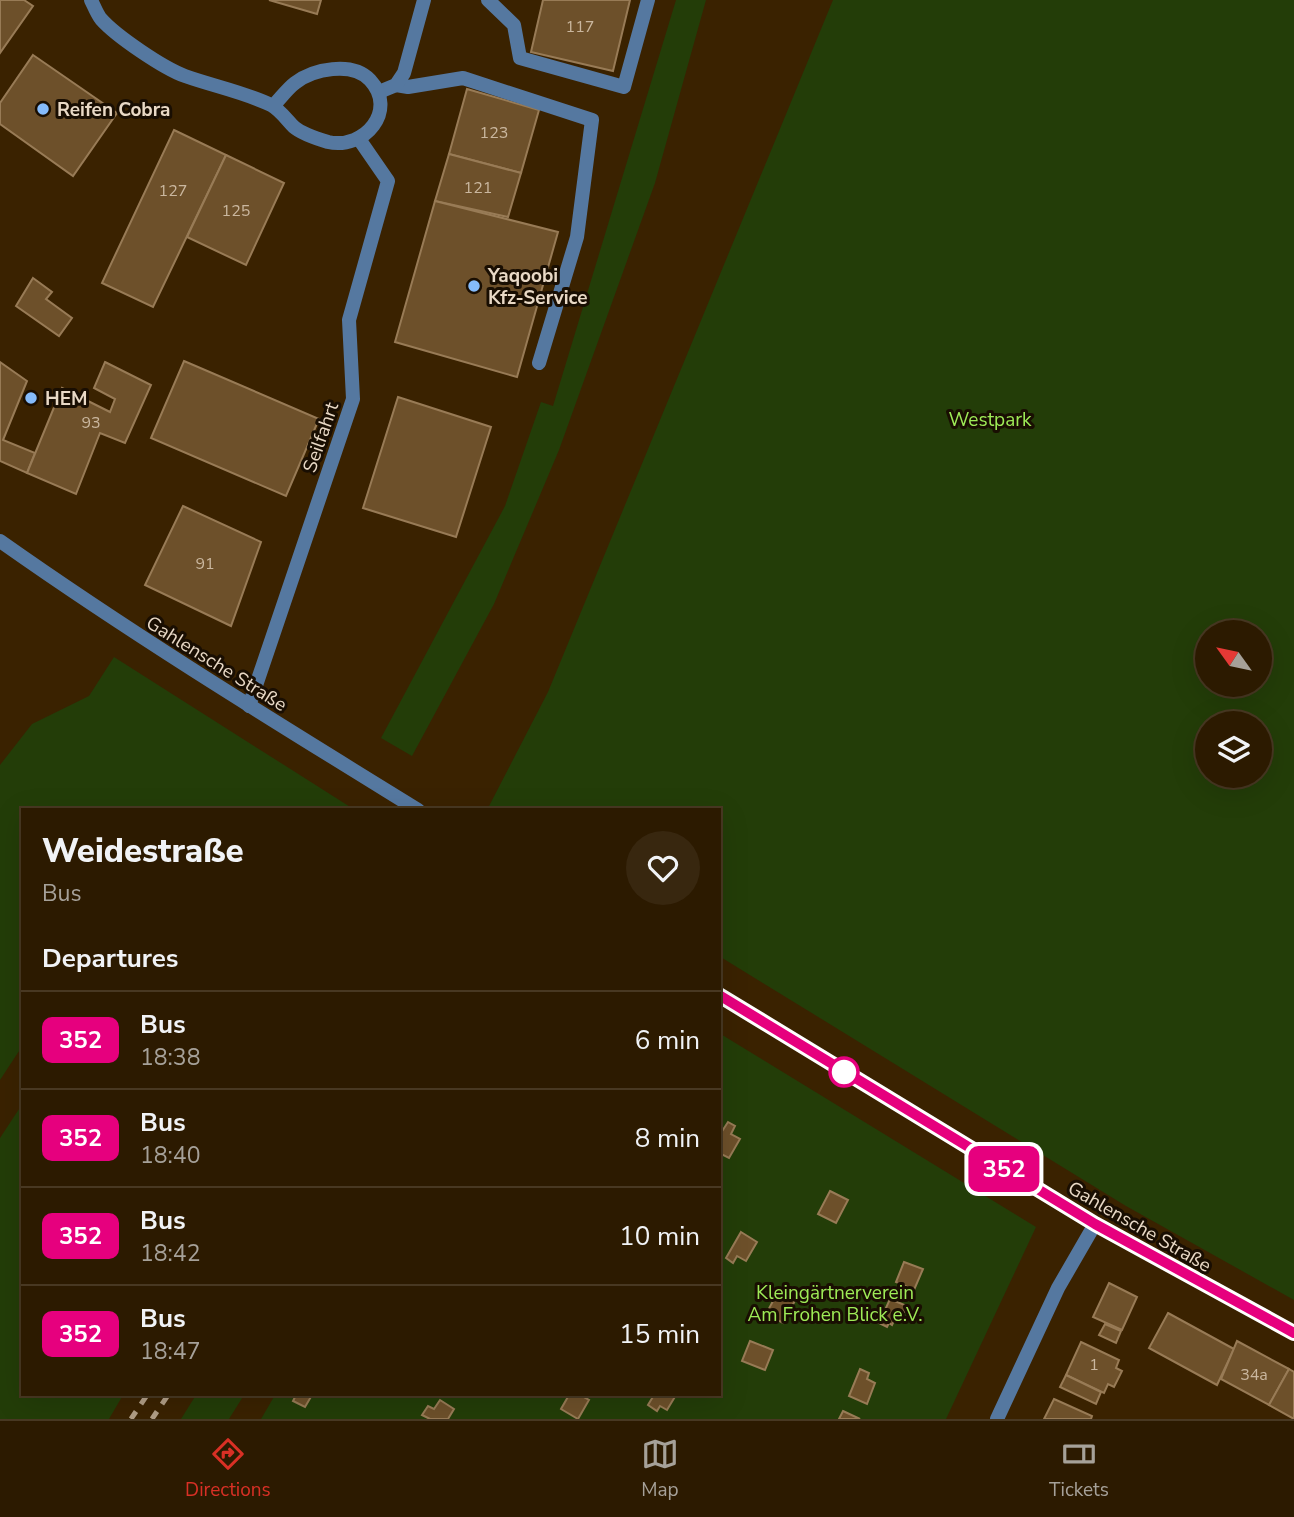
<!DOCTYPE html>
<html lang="en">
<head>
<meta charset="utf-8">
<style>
  body { margin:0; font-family:"Nunito Sans",sans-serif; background:#38270f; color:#f1f3f6; height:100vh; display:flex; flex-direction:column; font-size:26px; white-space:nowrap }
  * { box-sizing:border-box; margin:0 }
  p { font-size:23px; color:#a6a199 }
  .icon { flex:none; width:38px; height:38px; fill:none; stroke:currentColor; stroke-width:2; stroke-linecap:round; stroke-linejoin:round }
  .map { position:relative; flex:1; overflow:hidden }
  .panel { position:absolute; left:21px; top:808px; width:700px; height:588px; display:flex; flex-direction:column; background:#2c1a00; border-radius:0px; box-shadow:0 7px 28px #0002,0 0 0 2px #483822 }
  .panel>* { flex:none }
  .badge { padding:0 14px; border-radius:10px; font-size:24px; line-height:46px }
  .needle { width:46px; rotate:303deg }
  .tools { position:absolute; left:1195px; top:620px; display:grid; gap:14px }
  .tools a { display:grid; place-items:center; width:77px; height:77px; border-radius:50%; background:#2c1a00; box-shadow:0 7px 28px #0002,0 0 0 2px #483822; font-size:35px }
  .map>.badge { position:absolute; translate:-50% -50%; box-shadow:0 0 0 4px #fff }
  h2 { padding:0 21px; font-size:26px; line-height:63px }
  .round { display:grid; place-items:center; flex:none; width:74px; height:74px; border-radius:37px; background:#38270f }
  .summary { display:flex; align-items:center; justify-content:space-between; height:119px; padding:0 21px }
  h1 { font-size:33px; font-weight:800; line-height:52px }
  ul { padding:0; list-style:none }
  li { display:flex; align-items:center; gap:21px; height:98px; padding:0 21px; border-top:2px solid #483822 }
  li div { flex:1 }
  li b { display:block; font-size:26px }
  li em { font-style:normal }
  li .badge { min-width:77px; font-weight:700; text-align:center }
  .tabs { display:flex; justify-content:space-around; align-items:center; height:98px; border-top:2px solid #483822; background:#2c1a00; font-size:19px; color:#a6a199 }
  .tabs a { display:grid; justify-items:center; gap:4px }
  .tabs .selected { color:#d93025 }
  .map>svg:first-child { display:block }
  .green { fill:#233d08; fill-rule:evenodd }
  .building { fill:#6d502a; stroke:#987b56; stroke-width:2 }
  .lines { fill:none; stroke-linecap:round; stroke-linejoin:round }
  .service { stroke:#5578a0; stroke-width:14 }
  .minor { stroke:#5578a0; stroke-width:14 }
  .tertiary { stroke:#5578a0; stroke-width:14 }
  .rail { stroke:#b19e86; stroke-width:5; stroke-dasharray:9 9; stroke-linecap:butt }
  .line-casing { stroke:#fff; stroke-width:16 }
  .line { stroke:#e6007e; stroke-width:10 }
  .poi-dot { fill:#85bbfb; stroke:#190e02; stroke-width:2.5 }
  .stop-dot { fill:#fff; stroke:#e6007e; stroke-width:3.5 }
  .labels { text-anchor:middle; stroke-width:6; stroke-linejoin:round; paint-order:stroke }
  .number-label { font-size:16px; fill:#cab79f }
  .poi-label { font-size:19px; font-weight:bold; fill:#e9d9c6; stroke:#190e02; text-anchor:start }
  .park-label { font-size:19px; fill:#9eeb57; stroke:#190e02 }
  .street-label { font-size:19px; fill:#e9d9c6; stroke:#190e02 }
</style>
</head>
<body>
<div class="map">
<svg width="1294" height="1419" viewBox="0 0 1294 1419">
  <rect width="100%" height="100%" fill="#3a2200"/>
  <!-- green -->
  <g class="green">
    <path d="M676,0H706L655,183L559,450L494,604L412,756L381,738L505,506L541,402L553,406Z"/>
    <path d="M833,0H1294V1300L1126,1206L719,956V810H487L548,692ZM1208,632H1260V684H1208ZM1208,723H1260V775H1208Z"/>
    <path d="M114,657L355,810H23V1045L0,1080V765L32,724L89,696Z"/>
    <path d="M719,1033L1036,1227L946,1419H261L275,1395H719Z"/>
    <path d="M23,1103V1395H123L109,1419H0V1138Z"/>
    <path d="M196,1395H244L229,1419H181Z"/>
  </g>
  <!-- building -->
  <g class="building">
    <path d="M0,0H24L33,6L0,53Z"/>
    <path d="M269,0H321L317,14Z"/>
    <path d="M543,0H630L613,71L531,52Z"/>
    <path d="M33,55L117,113L73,176L0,124V103Z"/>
    <path d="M467,89L539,110L521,173L449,154Z"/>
    <path d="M174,130L226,155L153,307L102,283Z"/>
    <path d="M449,154L521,173L508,217L435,201Z"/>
    <path d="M226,155L284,183L246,265L187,237Z"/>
    <path d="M435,201L558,232L517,377L395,342Z"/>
    <path d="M33,278L52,292L46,299L72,318L59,336L16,306Z"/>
    <path d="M184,361L319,419L286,496L151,438Z"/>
    <path d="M0,362L27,381L3,440L35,453L27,473L0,461Z"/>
    <path d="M105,362L151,385L125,443L100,433L76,494L27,473L62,388L110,412L115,399L94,388Z"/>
    <path d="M398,397L491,427L456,537L363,508Z"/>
    <path d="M183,506L261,542L231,626L145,585Z"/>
    <path d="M728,1122L735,1126L731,1134L740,1139L729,1158L719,1153V1136Z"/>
    <path d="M830,1191L848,1200L836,1223L818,1214Z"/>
    <path d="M741,1232L757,1242L746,1261L737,1256L733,1263L726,1258Z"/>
    <path d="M904,1262L923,1269L914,1290L896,1282Z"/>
    <path d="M1109,1283L1137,1297L1122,1330L1093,1317Z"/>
    <path d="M780,1288L797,1297L783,1323L766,1314Z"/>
    <path d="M890,1299L907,1306L905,1312L899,1310L892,1325L889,1323L887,1327L879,1323Z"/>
    <path d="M1168,1313L1234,1349L1217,1385L1149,1348Z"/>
    <path d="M1105,1324L1121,1331L1116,1343L1099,1335Z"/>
    <path d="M750,1341L773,1350L765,1370L742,1361Z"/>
    <path d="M1237,1341L1289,1369L1269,1405L1221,1379Z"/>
    <path d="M1081,1342L1119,1360L1116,1368L1122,1371L1114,1387L1108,1384L1104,1393L1066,1375Z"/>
    <path d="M860,1369L869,1373L867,1379L875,1383L867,1404L849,1396Z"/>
    <path d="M1289,1369L1294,1372V1419L1269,1405Z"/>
    <path d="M1066,1375L1101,1392L1096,1404L1060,1387Z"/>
    <path d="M296,1395H312L305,1407L293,1401Z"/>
    <path d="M569,1395H580L589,1400L578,1419L561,1409Z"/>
    <path d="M654,1395H676L667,1410L660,1406L657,1411L648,1405Z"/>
    <path d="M1054,1399L1092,1416L1091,1419H1044Z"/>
    <path d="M440,1400L454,1409L448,1419H430L422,1415L428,1406L434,1409Z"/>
    <path d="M843,1411L860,1419H839Z"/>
  </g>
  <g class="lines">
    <!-- service -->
    <g class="service">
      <path d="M488,0L514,25L520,58L624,87L648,0"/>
      <path d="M396,85L408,87L463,78L592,120L577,237L539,363"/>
      <path d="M379,92L396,85L404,73L424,0"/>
      <path d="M249,706L353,399L349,320L388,181L359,139"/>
    </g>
    <!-- minor -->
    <g class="minor">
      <path d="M91,0C94,6 97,14 101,19C116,36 163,68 185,76C213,86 244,92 271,105C280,110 287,120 294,127C302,134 318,139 328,142C365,150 398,110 370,80C352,61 313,69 295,83C287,89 280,99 273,106"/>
      <path d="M997,1419L1058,1288L1095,1224"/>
    </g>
    <!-- tertiary -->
    <g class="tertiary">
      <path d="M0,541C136,637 277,723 418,810"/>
      <path d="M719,995L1095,1224L1294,1333"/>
    </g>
    <!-- rail -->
    <g class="rail">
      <path d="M131,1419L147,1395"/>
      <path d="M152,1419L168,1395"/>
    </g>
  </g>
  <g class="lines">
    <defs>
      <path id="line" d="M719,995L1095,1224L1294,1333"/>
    </defs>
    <!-- line casing -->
    <use href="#line" class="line-casing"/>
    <!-- line -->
    <use href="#line" class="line"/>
  </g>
  <!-- markers -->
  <g class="poi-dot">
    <circle cx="43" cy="109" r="7"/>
    <circle cx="474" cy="286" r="7"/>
    <circle cx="31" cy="398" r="7"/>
  </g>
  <circle class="stop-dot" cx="844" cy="1072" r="14"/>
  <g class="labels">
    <!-- number labels -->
    <g class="number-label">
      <text x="580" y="32">117</text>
      <text x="494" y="138">123</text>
      <text x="478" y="193">121</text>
      <text x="173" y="196">127</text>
      <text x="236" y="216">125</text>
      <text x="91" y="428">93</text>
      <text x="205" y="569">91</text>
      <text x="1094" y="1370">1</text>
      <text x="1254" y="1380">34a</text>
    </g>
    <!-- poi labels -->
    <g class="poi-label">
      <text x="57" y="116">Reifen Cobra</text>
      <text x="488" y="282">Yaqoobi<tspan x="488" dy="22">Kfz-Service</tspan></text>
      <text x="45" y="405">HEM</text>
    </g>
    <!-- park labels -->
    <g class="park-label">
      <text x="990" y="426">Westpark</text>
      <text x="835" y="1299">Kleingärtnerverein<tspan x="835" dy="22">Am Frohen Blick e.V.</tspan></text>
    </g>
    <!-- street labels -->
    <g class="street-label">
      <text transform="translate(320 437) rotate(-71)" y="7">Seilfahrt</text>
      <text transform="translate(217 663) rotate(32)" y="7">Gahlensche Straße</text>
      <text transform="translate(1140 1226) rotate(30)" y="7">Gahlensche Straße</text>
    </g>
  </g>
</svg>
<div class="tools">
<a><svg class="needle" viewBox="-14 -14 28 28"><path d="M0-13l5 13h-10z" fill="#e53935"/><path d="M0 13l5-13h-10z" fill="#a6a199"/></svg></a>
<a><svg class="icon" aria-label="layers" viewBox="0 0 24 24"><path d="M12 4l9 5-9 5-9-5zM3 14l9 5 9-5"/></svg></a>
</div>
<b class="badge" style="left:1004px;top:1169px;background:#e6007e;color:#fff">352</b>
<section class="panel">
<div class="summary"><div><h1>Weidestraße</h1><p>Bus</p></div><a class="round"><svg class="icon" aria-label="heart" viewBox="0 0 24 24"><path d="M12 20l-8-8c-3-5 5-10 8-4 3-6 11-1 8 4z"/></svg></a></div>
<h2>Departures</h2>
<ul>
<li><span class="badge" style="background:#e6007e;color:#fff">352</span><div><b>Bus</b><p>18:38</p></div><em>6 min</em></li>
<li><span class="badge" style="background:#e6007e;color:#fff">352</span><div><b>Bus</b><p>18:40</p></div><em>8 min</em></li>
<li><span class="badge" style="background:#e6007e;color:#fff">352</span><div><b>Bus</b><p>18:42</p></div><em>10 min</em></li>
<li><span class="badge" style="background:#e6007e;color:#fff">352</span><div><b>Bus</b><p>18:47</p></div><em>15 min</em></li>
</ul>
</section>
</div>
<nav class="tabs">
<a class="selected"><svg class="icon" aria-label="directions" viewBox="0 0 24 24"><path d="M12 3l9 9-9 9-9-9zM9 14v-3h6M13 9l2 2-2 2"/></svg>Directions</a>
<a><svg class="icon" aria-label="map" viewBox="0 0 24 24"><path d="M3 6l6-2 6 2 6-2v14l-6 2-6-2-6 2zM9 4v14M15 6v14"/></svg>Map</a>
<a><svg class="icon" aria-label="tickets" viewBox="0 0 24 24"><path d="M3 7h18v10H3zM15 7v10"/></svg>Tickets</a>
</nav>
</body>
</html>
